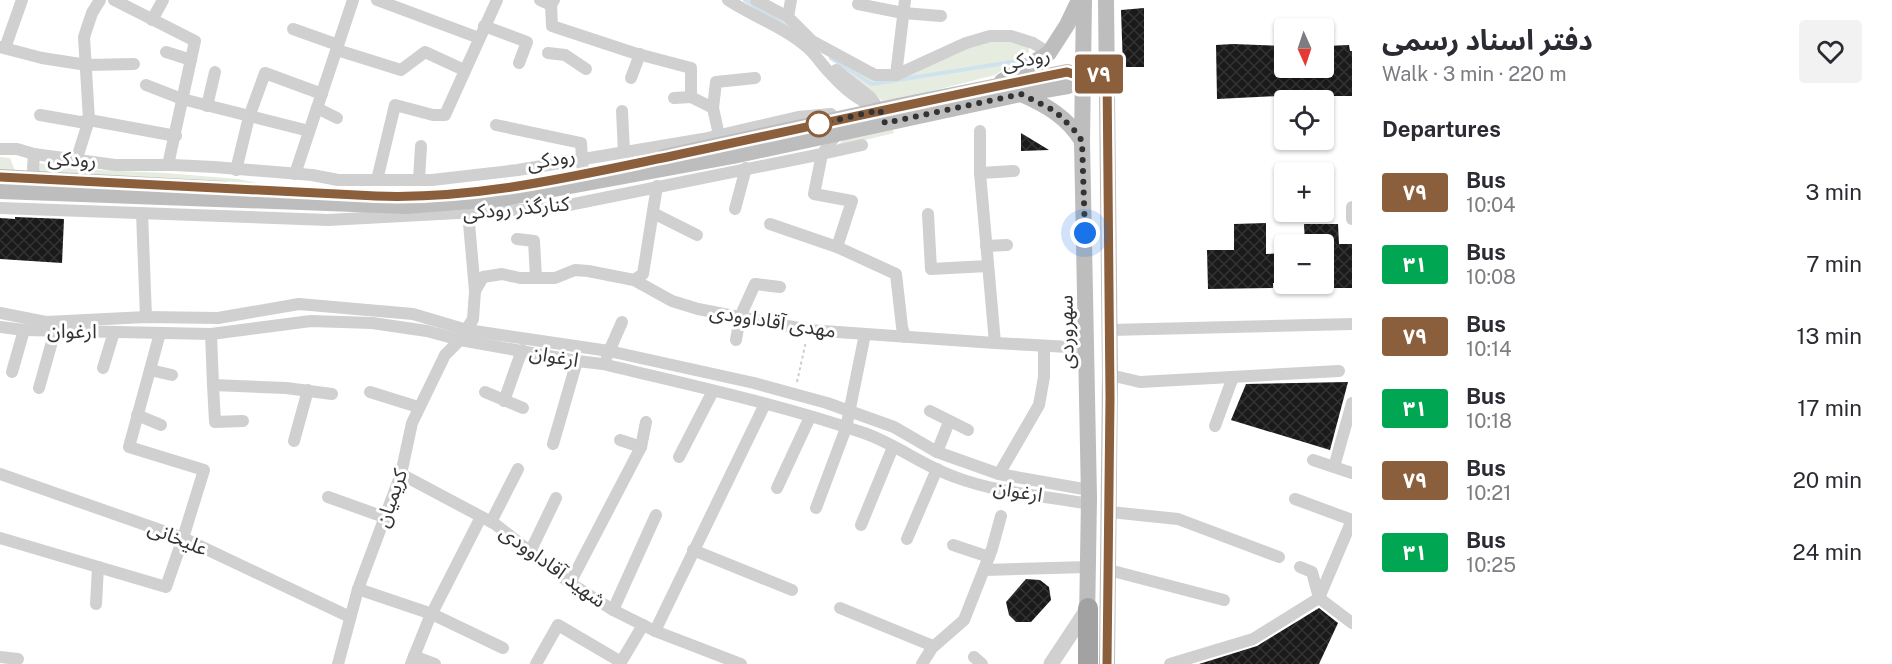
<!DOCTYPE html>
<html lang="en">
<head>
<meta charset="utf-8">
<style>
  body { margin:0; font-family:"Public Sans","Noto Sans Arabic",sans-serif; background:#f2f2f3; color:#2b2b33; height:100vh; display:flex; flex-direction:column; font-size:22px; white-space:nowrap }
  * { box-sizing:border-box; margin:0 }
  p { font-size:20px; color:#7c7c81 }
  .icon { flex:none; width:33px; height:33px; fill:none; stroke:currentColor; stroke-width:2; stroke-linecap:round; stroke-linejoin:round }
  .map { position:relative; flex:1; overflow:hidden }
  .side { display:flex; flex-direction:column; background:#fff; width:540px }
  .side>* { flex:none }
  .badge { padding:0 12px; border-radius:4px; font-size:21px; line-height:39px }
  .needle { width:39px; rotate:177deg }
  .buttons { position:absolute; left:1274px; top:18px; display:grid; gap:12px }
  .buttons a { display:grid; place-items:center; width:60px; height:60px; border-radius:6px; background:#fff; box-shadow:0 2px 4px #0004; font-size:30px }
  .you { position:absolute; width:30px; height:30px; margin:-15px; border:4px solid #fff; border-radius:50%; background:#1a73e8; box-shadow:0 0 0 9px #1a73e833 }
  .map>.badge { position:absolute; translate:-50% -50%; box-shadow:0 0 0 3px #fff }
  h2 { padding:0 30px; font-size:22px; line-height:54px }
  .round { display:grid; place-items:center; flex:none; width:63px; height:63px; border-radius:6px; background:#f2f2f3 }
  .overview { display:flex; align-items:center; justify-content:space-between; height:102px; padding:0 30px }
  h1 { font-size:28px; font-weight:700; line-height:45px }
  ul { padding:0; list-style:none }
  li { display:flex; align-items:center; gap:18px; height:72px; padding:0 30px }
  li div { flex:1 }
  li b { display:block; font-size:22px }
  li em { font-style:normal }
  li .badge { min-width:66px; font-weight:700; text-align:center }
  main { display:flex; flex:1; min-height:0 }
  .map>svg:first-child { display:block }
  .green { fill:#e6ecdf }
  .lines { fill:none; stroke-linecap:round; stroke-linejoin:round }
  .stream { stroke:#cfe2ee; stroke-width:4 }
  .building { fill:url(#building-cross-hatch) }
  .path { stroke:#cdcdcd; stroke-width:2; stroke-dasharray:3 3; stroke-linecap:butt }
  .minor { stroke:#d0d0d0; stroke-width:12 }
  .tertiary { stroke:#d0d0d0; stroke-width:15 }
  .secondary { stroke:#bdbdbd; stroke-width:16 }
  .trunk { stroke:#a2a2a2; stroke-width:20 }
  .line-casing { stroke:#fff; stroke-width:14 }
  .line { stroke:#8b5e3c; stroke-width:9 }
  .walk { stroke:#333; stroke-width:6; stroke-dasharray:0 10.8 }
  .stop-dot { fill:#fff; stroke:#8b5e3c; stroke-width:3 }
  .labels { text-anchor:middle; stroke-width:6; stroke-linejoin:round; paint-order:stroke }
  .street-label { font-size:20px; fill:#333; stroke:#fff }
</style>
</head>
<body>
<main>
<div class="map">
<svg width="1352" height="664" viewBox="0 0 1352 664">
  <defs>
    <pattern id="building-cross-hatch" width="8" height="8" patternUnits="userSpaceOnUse" patternTransform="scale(1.5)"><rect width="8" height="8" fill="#1a1a1a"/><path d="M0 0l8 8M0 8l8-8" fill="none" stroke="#333"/></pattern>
  </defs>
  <rect width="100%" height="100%" fill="#fff"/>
  <!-- green -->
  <g class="green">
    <path d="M989,38L1029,44V52L995,75L885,103L825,52L874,77Z"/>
    <path d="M891,125L894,133L836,147L848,135Z"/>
    <path d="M0,157L10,158L16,173H0Z"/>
    <path d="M37,163L97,170L165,173L238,179L277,187L38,175Z"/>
  </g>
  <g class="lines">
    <!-- stream -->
    <g class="stream">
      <path d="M745,0L791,29"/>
      <path d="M831,58L872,84L1024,60"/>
    </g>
  </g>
  <!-- building -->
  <g class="building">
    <path d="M1144,8V67H1123L1121,10Z"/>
    <path d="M1233,44L1284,46V68H1323V51H1326V46L1349,45L1350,51H1352V96H1324V91H1298V95L1217,99L1216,45Z"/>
    <path d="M1021,133L1049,150L1021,151Z"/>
    <path d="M15,217L64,219L62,263L0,259V218L15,219Z"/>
    <path d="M1266,223V254L1284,253V283H1273V288L1208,289L1207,250H1234V224Z"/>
    <path d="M1304,224H1338L1339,244H1352V288H1323V244H1305Z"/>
    <path d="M1348,382L1330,450L1231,420L1246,384Z"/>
    <path d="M1026,579L1040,580L1049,587L1051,600L1031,622H1016L1009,615L1006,602Z"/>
    <path d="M1319,608L1338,623L1319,664H1199L1257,646Z"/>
  </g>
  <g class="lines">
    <!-- path -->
    <path class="path" d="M797,382L806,341"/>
    <!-- minor -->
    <g class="minor">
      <path d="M114,0L195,41L168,165"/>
      <path d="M377,0L479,38"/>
      <path d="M540,0L551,5"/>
      <path d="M554,0L551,5L552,26L634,53L691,68V97L713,108L719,135"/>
      <path d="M728,0C754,17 784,27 808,48C816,55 821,64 829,72C846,91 857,99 880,110"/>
      <path d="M756,0L788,17L812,41L875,75H896L966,43L990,36H1011L1033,43L1049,53"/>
      <path d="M858,4L903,13L941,16"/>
      <path d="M788,17L791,0"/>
      <path d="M152,20L163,0"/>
      <path d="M484,26L527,42L519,63"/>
      <path d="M293,29L338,45"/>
      <path d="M0,47L42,58L87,65L134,64"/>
      <path d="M5,48L22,0"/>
      <path d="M337,50L401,70L425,52L464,70"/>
      <path d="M166,52L191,60"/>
      <path d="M548,53L565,55L586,69"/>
      <path d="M836,70L870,97L877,106"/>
      <path d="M896,75L905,0"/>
      <path d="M631,78L640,54"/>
      <path d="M146,85L182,99L309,131"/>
      <path d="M674,98L691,97"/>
      <path d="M207,106L215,72"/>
      <path d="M317,108L337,118"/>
      <path d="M713,108L716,82L755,78"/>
      <path d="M622,111L624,152"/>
      <path d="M40,115L80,122L89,120L176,136"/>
      <path d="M496,125L581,143L583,174"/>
      <path d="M980,131V173L995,343"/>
      <path d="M862,145L822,154L814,194L852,201L837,247L896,274L902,327L905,337"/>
      <path d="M0,149H17L34,154L115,165H173L214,167L312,175L338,180H432L518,170L703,139L798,117L831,114"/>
      <path d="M34,154L33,168L35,178"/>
      <path d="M76,161L89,120L84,37L92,13L100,0"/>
      <path d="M236,170L249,117L265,73L322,94"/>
      <path d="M980,173L1014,171"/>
      <path d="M295,174L353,0"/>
      <path d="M377,180L395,105L433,115H445L497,0"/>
      <path d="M419,180L421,146"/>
      <path d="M1352,207V219"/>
      <path d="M0,208L328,220L554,208L822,154L837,134"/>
      <path d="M735,209L746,168"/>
      <path d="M142,213L146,317"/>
      <path d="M653,213L697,235"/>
      <path d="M928,214L931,269L988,266"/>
      <path d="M770,224L837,247"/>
      <path d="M517,239L534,241L536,278"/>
      <path d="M986,246L1007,245"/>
      <path d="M634,280L643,274L657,186"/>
      <path d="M475,291L483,277L502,274L520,278H555L575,270L588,271L634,280L672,301L698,309L809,330L995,343L1088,348"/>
      <path d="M0,313L46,322L146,317L218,318L299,304L413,314L467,330L609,351L754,383L827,403L894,427L937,452L999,474L1089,490"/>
      <path d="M0,327L24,330L211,334L311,321L372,323L427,331L460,340L577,361L603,364C690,385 779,404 864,433C896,444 923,466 955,477C997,493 1045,496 1089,504"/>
      <path d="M1110,330L1352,324"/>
      <path d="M211,334L213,385L286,388L332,394"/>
      <path d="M736,340L740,317L755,284L780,287"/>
      <path d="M607,356L622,322"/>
      <path d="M103,368L114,332"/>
      <path d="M150,370L172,375"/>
      <path d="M12,372L24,330"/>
      <path d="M1110,375L1140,382L1339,371"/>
      <path d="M213,385L215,422L243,421"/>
      <path d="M39,388L55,331"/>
      <path d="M370,392L418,407"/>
      <path d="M485,392L523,408"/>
      <path d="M504,401L522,350"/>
      <path d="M930,411L968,430"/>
      <path d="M137,415L161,425"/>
      <path d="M1215,426L1233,377"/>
      <path d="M620,440L641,447"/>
      <path d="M294,441L308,390"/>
      <path d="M553,444L577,361"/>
      <path d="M937,452L949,422"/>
      <path d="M679,457L713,391"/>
      <path d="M1313,460L1352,473"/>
      <path d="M1334,467L1352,403"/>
      <path d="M0,474L183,538L350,617"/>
      <path d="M401,474L495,524L570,583L613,610L655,631L741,664"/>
      <path d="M999,474L1039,405L1044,377V346"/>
      <path d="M777,488L810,417"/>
      <path d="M328,497L384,517"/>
      <path d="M1295,499L1352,520"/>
      <path d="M816,508L846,428L865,334"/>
      <path d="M1110,512L1178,519L1279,557"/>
      <path d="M491,522L518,469"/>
      <path d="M861,525L893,447"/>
      <path d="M0,538L166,587L183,538L204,470L129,447L160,333"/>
      <path d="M907,539L937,469"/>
      <path d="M953,545L989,557"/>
      <path d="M693,550L792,590"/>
      <path d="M530,552L556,498"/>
      <path d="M1300,567L1312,572L1319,598"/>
      <path d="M984,570L1088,567"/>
      <path d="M1109,570L1224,600"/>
      <path d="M570,583L641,447L646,422"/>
      <path d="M358,589L432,614L503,648"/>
      <path d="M1319,598L1352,520"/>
      <path d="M1319,598L1352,623"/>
      <path d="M96,604L98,567"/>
      <path d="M840,608L933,646"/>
      <path d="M613,610L656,515"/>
      <path d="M655,631L765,404"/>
      <path d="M414,656L435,664"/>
      <path d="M0,657L18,659"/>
      <path d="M974,657L982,664"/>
      <path d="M338,664L358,589L401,474L412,423L445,355L460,340L473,319L475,291L468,212"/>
      <path d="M411,664L429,619L481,517"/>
      <path d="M536,664L558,625L621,662L643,625"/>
      <path d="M922,664L932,648L964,620L992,549L1001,516"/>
      <path d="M1170,664L1253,639L1319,598"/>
    </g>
    <!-- tertiary -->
    <path class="tertiary" d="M1051,664L1088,608"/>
    <!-- secondary -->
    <g class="secondary">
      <path d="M1084,0L1082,141L1089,498L1087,621"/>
      <path d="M1106,0L1110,375L1107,664"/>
      <path d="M1002,81L1049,53L1067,25L1079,0"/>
      <path d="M1021,94C1046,105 1067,117 1082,141"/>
      <path d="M664,157L898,106L1067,72L1083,77"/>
      <path d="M0,177L225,189"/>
      <path d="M0,191L407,206L505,198L733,156L1021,94L1068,86L1083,77L1107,73"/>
    </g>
    <!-- trunk -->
    <path class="trunk" d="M1088,608V664"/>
  </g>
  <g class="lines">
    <defs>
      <path id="line" d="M0,177L376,196C476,200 574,176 672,156C804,128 935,98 1067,72L1083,77L1107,73L1110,398L1107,664"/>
    </defs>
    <!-- line casing -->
    <use href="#line" class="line-casing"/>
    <!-- line -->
    <use href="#line" class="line"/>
    <!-- walk -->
    <path class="walk" d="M819,124L880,110L885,123L1021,94L1055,111L1076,132L1082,141L1085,233"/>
  </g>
  <!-- markers -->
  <circle class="stop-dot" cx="819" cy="124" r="12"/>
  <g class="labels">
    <!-- street labels -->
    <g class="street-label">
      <text transform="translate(1026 59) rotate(-11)" y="7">رودکی</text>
      <text transform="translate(72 159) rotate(3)" y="7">رودکی</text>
      <text transform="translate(551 159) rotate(-10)" y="7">رودکی</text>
      <text transform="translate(516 208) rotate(-5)" y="7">کنارگذر رودکی</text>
      <text transform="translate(773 321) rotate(9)" y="7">مهدی آقاداوودی</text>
      <text transform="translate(72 331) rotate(1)" y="7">ارغوان</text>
      <text transform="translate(1066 332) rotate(-91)" y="7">سهروردی</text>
      <text transform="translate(554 356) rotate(10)" y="7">ارغوان</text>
      <text transform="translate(1018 491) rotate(10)" y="7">ارغوان</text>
      <text transform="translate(391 498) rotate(-71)" y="7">کریمیان</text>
      <text transform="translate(178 538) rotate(22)" y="7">علیخانی</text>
      <text transform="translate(553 566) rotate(36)" y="7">شهید آقاداوودی</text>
    </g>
  </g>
</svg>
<div class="buttons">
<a><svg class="needle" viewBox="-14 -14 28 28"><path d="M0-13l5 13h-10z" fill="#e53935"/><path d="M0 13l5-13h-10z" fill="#7c7c81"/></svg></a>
<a><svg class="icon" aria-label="locate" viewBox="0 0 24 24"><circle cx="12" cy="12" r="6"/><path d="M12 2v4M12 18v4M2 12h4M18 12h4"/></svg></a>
<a>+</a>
<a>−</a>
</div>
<div class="you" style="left:1085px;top:233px"></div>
<b class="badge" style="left:1099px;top:74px;background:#8b5e3c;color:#fff">۷۹</b>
</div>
<section class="side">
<div class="overview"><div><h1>دفتر اسناد رسمی</h1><p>Walk · 3 min · 220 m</p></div><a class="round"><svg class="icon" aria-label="heart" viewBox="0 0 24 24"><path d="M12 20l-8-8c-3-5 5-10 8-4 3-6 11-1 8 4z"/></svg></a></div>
<h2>Departures</h2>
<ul>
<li><span class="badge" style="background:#8b5e3c;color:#fff">۷۹</span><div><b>Bus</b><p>10:04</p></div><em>3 min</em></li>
<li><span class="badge" style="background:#00a651;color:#fff">۳۱</span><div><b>Bus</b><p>10:08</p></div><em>7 min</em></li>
<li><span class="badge" style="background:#8b5e3c;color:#fff">۷۹</span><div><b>Bus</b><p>10:14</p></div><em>13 min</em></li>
<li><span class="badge" style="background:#00a651;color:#fff">۳۱</span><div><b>Bus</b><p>10:18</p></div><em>17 min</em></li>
<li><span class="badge" style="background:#8b5e3c;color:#fff">۷۹</span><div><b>Bus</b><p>10:21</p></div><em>20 min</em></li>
<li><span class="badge" style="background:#00a651;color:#fff">۳۱</span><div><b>Bus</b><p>10:25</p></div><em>24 min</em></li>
</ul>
</section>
</main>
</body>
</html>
